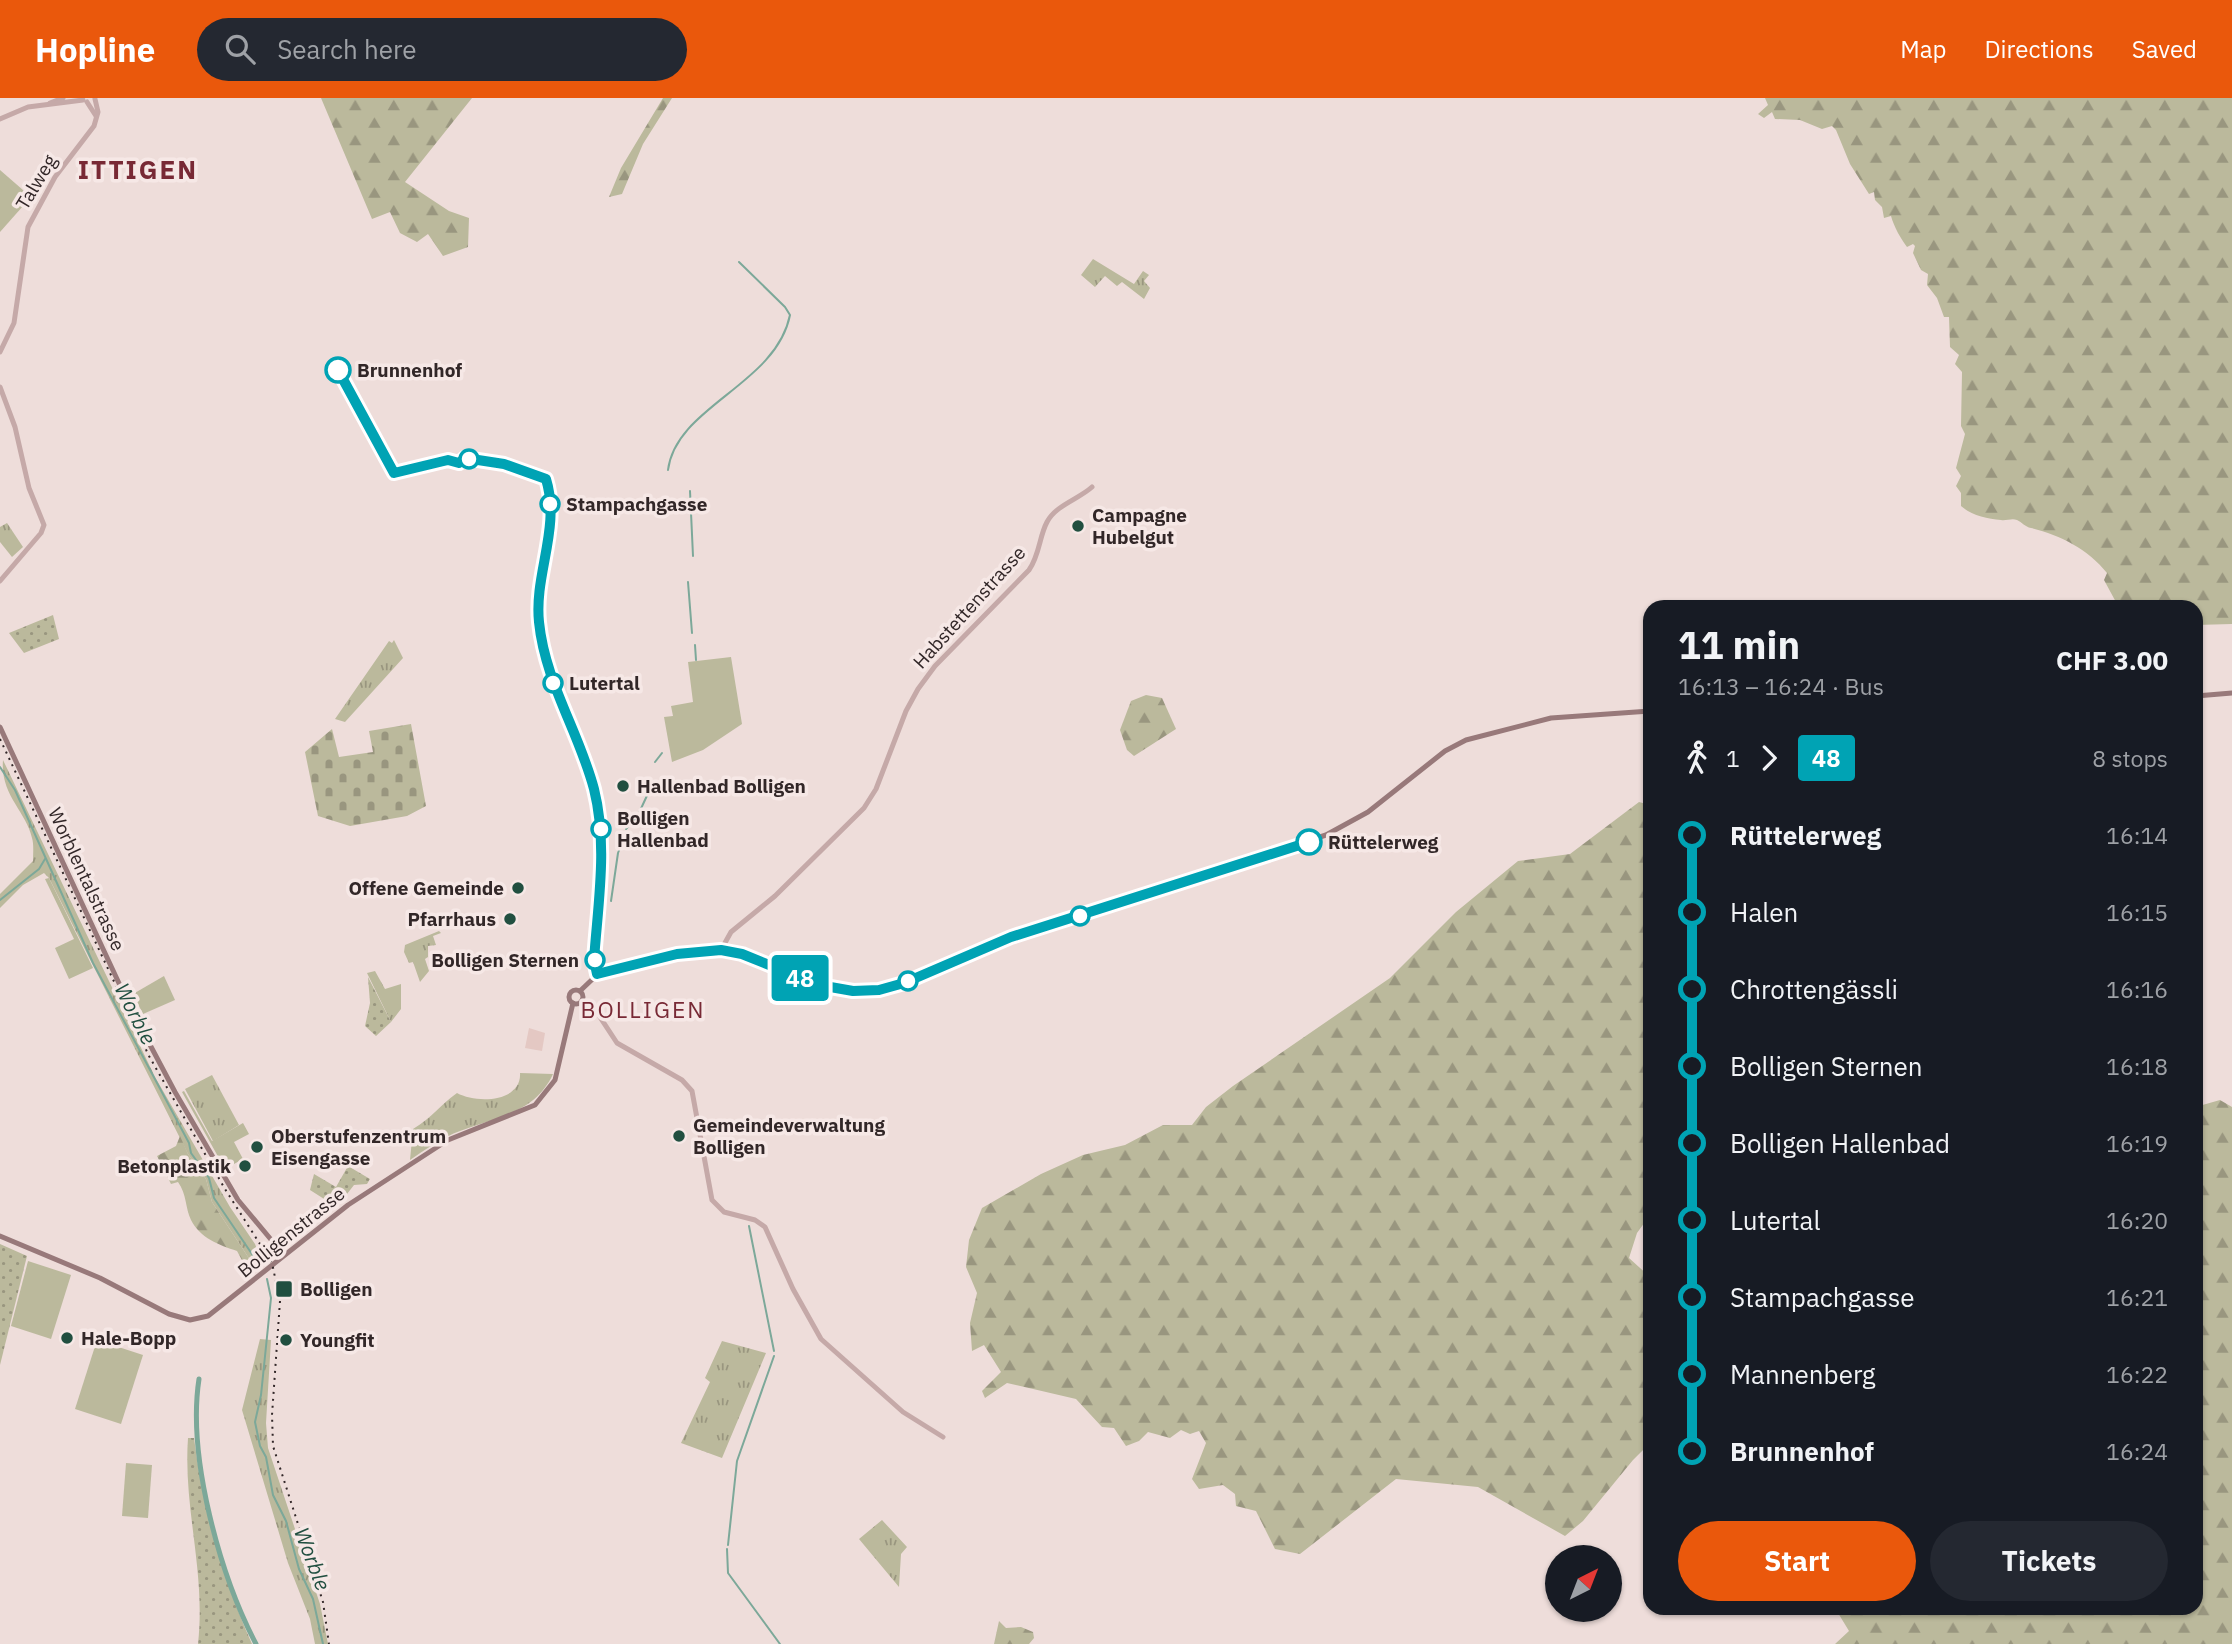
<!DOCTYPE html>
<html lang="en">
<head>
<meta charset="utf-8">
<style>
  body { margin:0; font-family:"IBM Plex Sans",sans-serif; background:#242831; color:#f1f3f6; height:100vh; display:flex; flex-direction:column; font-size:26px; white-space:nowrap }
  * { box-sizing:border-box; margin:0 }
  p { font-size:23px; color:#9ea1a6 }
  .icon { flex:none; width:38px; height:38px; fill:none; stroke:currentColor; stroke-width:2; stroke-linecap:round; stroke-linejoin:round }
  .map { position:relative; flex:1; overflow:hidden }
  .details { position:absolute; left:1643px; top:502px; width:560px; height:1015px; display:flex; flex-direction:column; background:#171b24; border-radius:21px; box-shadow:0 2px 5px #0004 }
  .details>* { flex:none }
  .badge { padding:0 14px; border-radius:5px; font-size:24px; line-height:46px }
  .needle { width:46px; rotate:42deg }
  .buttons { position:absolute; left:1545px; top:1447px; display:grid; gap:14px }
  .buttons a { display:grid; place-items:center; width:77px; height:77px; border-radius:50%; background:#171b24; box-shadow:0 2px 5px #0004; font-size:35px }
  .map>.badge { position:absolute; translate:-50% -50%; box-shadow:0 0 0 4px #fff }
  .legs { display:flex; align-items:center; gap:10px; height:77px; padding:0 35px; font-size:23px }
  .legs p { margin-inline-start:auto }
  .overview { display:flex; align-items:center; justify-content:space-between; height:119px; padding:0 35px }
  h1 { font-size:38px; font-weight:800; line-height:52px }
  .action { display:flex; gap:14px; margin-top:auto; padding:14px 35px }
  .action a { flex:1; height:80px; border-radius:42px; background:#ea580c; color:#fff; font-size:28px; font-weight:800; line-height:80px; text-align:center }
  .action a+a { background:#242831; color:#f1f3f6 }
  ul { padding:0 35px; list-style:none }
  li { display:flex; align-items:center; gap:24px; height:77px; font-size:26px }
  li i { display:grid; place-items:center; width:10px; height:100%; margin:0 9px; background:currentColor }
  li i::after { content:''; width:18px; height:18px; margin:-9px; border:5px solid; border-radius:50%; background:#171b24 }
  li p { margin-inline-start:auto }
  li:first-child i { background:linear-gradient(#0000 50%,currentColor 0) }
  li:last-child i { background:linear-gradient(currentColor 50%,#0000 0) }
  header { display:flex; align-items:center; gap:42px; box-sizing:border-box; height:98px; padding:0 35px; background:#ea580c; color:#fff }
  header strong { font-size:33px }
  nav { display:flex; gap:38px; margin-inline-start:auto; font-size:24px }
  .search { width:490px; height:63px; background:#242831; display:flex; align-items:center; gap:18px; box-sizing:border-box; padding:0 24px; border-radius:38px; color:#9ea1a6; font-size:26px }
  .map>svg:first-child { display:block }
  .grass { fill:url(#grass-tufts) }
  .forest { fill:url(#forest-firs) }
  .cemetery { fill:url(#cemetery-stones) }
  .park { fill:url(#park-dots) }
  .pitch { fill:#bbb99c }
  .plaza { fill:#e4c8c3 }
  .lines { fill:none; stroke-linecap:round; stroke-linejoin:round }
  .stream { stroke:#7ca899; stroke-width:2 }
  .canal { stroke:#7ca899; stroke-width:5 }
  .tertiary { stroke:#c5a9a8; stroke-width:5 }
  .secondary { stroke:#98797a; stroke-width:5 }
  .rail { stroke:#322728; stroke-width:2; stroke-dasharray:2 5; stroke-linecap:butt }
  .line-1-casing { stroke:#fff; stroke-width:16 }
  .line-1 { stroke:#00a3b4; stroke-width:10 }
  .stop-1-dot { fill:#fff; stroke:#00a3b4; stroke-width:3.5 }
  .poi-dot { fill:#214f40; stroke:#f6e8e6; stroke-width:2.5 }
  .labels { text-anchor:middle; stroke-width:7; stroke-linejoin:round; paint-order:stroke }
  .street-label { font-size:19px; fill:#322728; stroke:#f6e8e6 }
  .stop-label { font-size:19px; font-weight:bold; fill:#322728; stroke:#f6e8e6; text-anchor:start }
  .poi-label { font-size:19px; font-weight:bold; fill:#322728; stroke:#f6e8e6; text-anchor:start }
  .water-label { font-size:21px; font-style:italic; fill:#214f40; stroke:#f6e8e6 }
  .quarter-label { font-size:23px; letter-spacing:2px; fill:#782935; stroke:#f6e8e6 }
  .district-label { font-size:26px; font-weight:bold; letter-spacing:2px; fill:#782935; stroke:#f6e8e6 }
</style>
</head>
<body>
<header>
<strong>Hopline</strong>
<div class="search"><svg class="icon" aria-label="search" viewBox="0 0 24 24"><circle cx="10" cy="10" r="6"/><path d="M15 15l6 6"/></svg>Search here</div>
<nav><a>Map</a><a>Directions</a><a>Saved</a></nav>
</header>
<div class="map">
<svg width="2232" height="1546" viewBox="0 0 2232 1546">
  <defs>
    <pattern id="grass-tufts" width="24" height="20" patternUnits="userSpaceOnUse" patternTransform="scale(1.75)"><rect width="24" height="20" fill="#bbb99c"/><path d="M3 7l-1-3M5 7V3M7 7l1-3M15 17l-1-3M17 17v-4M19 17l1-3" fill="none" stroke="#99967f"/></pattern>
    <pattern id="forest-firs" width="22" height="20" patternUnits="userSpaceOnUse" patternTransform="scale(1.75)"><rect width="22" height="20" fill="#bbb99c"/><path d="M5 1l3.5 6h-7zM16 11l3.5 6h-7z" fill="#99967f"/></pattern>
    <pattern id="cemetery-stones" width="16" height="16" patternUnits="userSpaceOnUse" patternTransform="scale(1.75)"><rect width="16" height="16" fill="#bbb99c"/><path d="M2 7V4a2 2 0 0 1 4 0v3zM10 15v-3a2 2 0 0 1 4 0v3z" fill="#99967f"/></pattern>
    <pattern id="park-dots" width="8" height="8" patternUnits="userSpaceOnUse" patternTransform="scale(1.75)"><rect width="8" height="8" fill="#bbb99c"/><path d="M2 2h.1M6 6h.1" fill="none" stroke="#99967f" stroke-width="1.8" stroke-linecap="round"/></pattern>
  </defs>
  <rect width="100%" height="100%" fill="#eeddda"/>
  <!-- grass -->
  <g class="grass">
    <path d="M1093,161L1134,186L1143,173L1149,177L1144,183L1150,190L1144,201L1122,184L1117,188L1105,178L1095,189L1081,177Z"/>
    <path d="M7,425L23,449L12,459L0,444V429Z"/>
    <path d="M394,542L403,560L345,624L335,621L389,543L392,545Z"/>
    <path d="M3,662L155,979L230,1109L255,1146L262,1164L256,1171L212,1104L206,1081L188,1056L49,780L44,775L23,787L0,810V796L33,763C33,756 34,746 32,740C26,713 0,697 3,662Z"/>
    <path d="M439,833L441,835L433,838L436,847L428,848V859L425,861L429,873L420,884L413,864L409,865L404,854L405,847Z"/>
    <path d="M375,873L385,891L401,886V911L391,924L367,875Z"/>
    <path d="M520,975L553,976C535,1015 497,1019 460,1033C443,1039 423,1053 410,1062L413,1031C433,1019 440,1007 457,995C477,1006 522,1004 520,975Z"/>
    <path d="M212,977L239,1027L213,1043L185,991Z"/>
    <path d="M260,1241L271,1242L266,1325L268,1350L320,1506L328,1546H315L310,1521L288,1465L242,1312Z"/>
    <path d="M722,1243L766,1255L722,1360L681,1345L710,1284L705,1280Z"/>
    <path d="M882,1422L907,1449L901,1456L899,1489L859,1441Z"/>
  </g>
  <!-- forest -->
  <g class="forest">
    <path d="M321,0H472L405,84L449,113L469,120L468,149L443,158L428,136L417,144L400,135L390,114L372,121Z"/>
    <path d="M663,0H672L643,46L622,96L609,99L621,70Z"/>
    <path d="M1765,0H2232V526L2196,527V509L2117,506L2104,482L2107,475C2088,451 2060,437 2031,430C2025,429 2022,424 2017,422C2012,420 2006,423 2001,422C1987,421 1971,417 1961,408V395L1956,388L1961,378L1956,370L1965,336L1961,328L1962,274L1955,266L1959,257L1950,249L1949,219H1944L1937,200L1927,187L1928,176L1921,172L1913,155L1915,148L1913,146L1907,149C1901,141 1894,129 1891,118L1884,120L1882,109L1875,102L1874,94L1869,96L1850,66L1836,32L1832,28L1822,31L1800,22L1775,21L1772,14L1764,20L1758,16L1768,7Z"/>
    <path d="M1146,597L1162,600L1176,631L1134,658L1127,652L1120,632L1131,603Z"/>
    <path d="M1639,704L1650,707V1117L1637,1135L1629,1160L1650,1179V1353L1643,1352L1633,1362L1583,1423L1565,1438L1478,1389L1396,1381L1300,1456L1275,1451L1256,1413L1236,1408L1235,1396L1223,1387L1199,1391L1192,1381L1206,1345L1199,1333L1190,1336L1181,1332L1170,1340L1148,1334L1139,1343L1126,1348L1114,1330L1102,1329L1076,1301L1007,1285L985,1300L982,1293L1001,1274L984,1247L972,1253L970,1225L977,1195L966,1169L969,1142L982,1110L1041,1076L1083,1057L1125,1047L1163,1027H1192L1206,1009L1233,988L1390,880L1456,814L1518,763L1570,756Z"/>
    <path d="M2220,1002L2232,1009V1546H1835L1849,1533L1835,1510H2196V1016L2199,1008Z"/>
    <path d="M180,1038L188,1056L206,1081L212,1104L256,1171L250,1177L237,1153C219,1147 200,1140 191,1122C185,1109 187,1097 178,1084L171,1086L157,1058L176,1048Z"/>
    <path d="M999,1523L1006,1530L1021,1529L1033,1534L1034,1540L1029,1546H994Z"/>
  </g>
  <!-- cemetery -->
  <path class="cemetery" d="M411,626L426,708L407,718L350,728L318,718L305,654L332,631L339,659L373,654L369,633Z"/>
  <!-- park -->
  <g class="park">
    <path d="M53,517L59,541L24,555L9,535Z"/>
    <path d="M368,879L391,924L376,938L365,928L370,905Z"/>
    <path d="M348,1068L370,1081L367,1086L354,1087L347,1096L343,1094L332,1106L310,1092L314,1076L336,1089Z"/>
    <path d="M0,1146L27,1158L0,1267Z"/>
    <path d="M188,1340H194C203,1411 223,1481 252,1546H198C206,1473 183,1411 188,1340Z"/>
  </g>
  <!-- pitch -->
  <g class="pitch">
    <path d="M0,72L31,99L0,134Z"/>
    <path d="M731,559L742,626L703,652L672,664L664,619L673,618L671,608L693,604L688,564Z"/>
    <path d="M49,780L93,870L69,881L55,850L74,841L45,781Z"/>
    <path d="M164,878L175,902L143,916L133,896Z"/>
    <path d="M184,993L212,1043L243,1025L249,1036L234,1044L243,1061L225,1071L182,994Z"/>
    <path d="M28,1163L71,1177L51,1241L11,1228Z"/>
    <path d="M97,1242L143,1257L121,1326L75,1311Z"/>
    <path d="M126,1365L152,1367L148,1420L122,1418Z"/>
  </g>
  <!-- plaza -->
  <path class="plaza" d="M529,930L545,935L542,953L525,950Z"/>
  <g class="lines">
    <!-- stream -->
    <g class="stream">
      <path d="M668,372C676,308 776,287 790,217L785,209L739,164"/>
      <path d="M690,393L693,458"/>
      <path d="M688,484L692,535"/>
      <path d="M695,547L696,562"/>
      <path d="M655,664L662,655"/>
      <path d="M0,669L15,692L93,865L189,1045L191,1055L209,1080L214,1100L260,1168"/>
      <path d="M626,731L638,717L651,689"/>
      <path d="M0,802L39,771L45,761"/>
      <path d="M611,803L618,755L625,737"/>
      <path d="M749,1128L774,1253"/>
      <path d="M267,1181L271,1200L261,1297L255,1324L260,1348L266,1359L273,1397L286,1423L299,1471L313,1501L323,1546"/>
      <path d="M728,1447L737,1363L774,1258"/>
      <path d="M727,1451L728,1475L780,1546"/>
    </g>
    <!-- canal -->
    <path class="canal" d="M199,1281C187,1359 220,1477 256,1546"/>
    <!-- tertiary -->
    <g class="tertiary">
      <path d="M87,4L96,18"/>
      <path d="M50,5L63,0"/>
      <path d="M0,21L28,9L83,2"/>
      <path d="M0,254L14,225L28,129L55,79L94,28L98,14L95,1"/>
      <path d="M0,289L15,329L29,390L44,427L41,435L0,483"/>
      <path d="M547,384C551,405 552,427 549,448C544,477 536,502 540,532C548,589 580,637 594,692C608,748 598,805 594,862L597,875"/>
      <path d="M721,852L731,834L775,798L864,710L876,691L906,613L918,591L935,568L1029,472C1040,456 1039,439 1047,424C1056,407 1079,401 1092,389"/>
      <path d="M582,902L596,913L617,945L682,982L692,993L712,1102L724,1114L755,1122L765,1129L793,1191L821,1241L903,1314L943,1339"/>
    </g>
    <!-- secondary -->
    <g class="secondary">
      <path d="M2196,598L2232,595"/>
      <path d="M0,629L130,909L175,994L238,1102L283,1156"/>
      <circle cx="576" cy="899" r="7"/>
      <path d="M580,893L600,874L666,859L715,852L735,854L830,889L862,893L887,890L1011,839L1326,737L1368,714L1445,653L1466,642L1551,620L1650,613"/>
      <path d="M0,1138L100,1180L169,1216L190,1222L208,1218L348,1107L448,1042L535,1007L555,982L573,905"/>
    </g>
    <!-- rail -->
    <path class="rail" d="M0,641L149,958L225,1091L272,1165L280,1203L272,1317L273,1348L323,1504L329,1546"/>
  </g>
  <g class="lines">
    <defs>
      <path id="line-1" d="M338,272L394,375L448,362L459,365L465,360L504,366L546,381C561,430 534,476 539,524C545,584 579,634 594,691C608,747 598,805 594,862L597,876L677,856L721,852L742,856L819,887L853,893L879,892L904,885L1011,839L1309,744"/>
    </defs>
    <!-- line-1 casing -->
    <use href="#line-1" class="line-1-casing"/>
    <!-- line-1 -->
    <use href="#line-1" class="line-1"/>
  </g>
  <!-- markers -->
  <g class="stop-1-dot">
    <circle cx="338" cy="272" r="12"/>
    <circle cx="469" cy="361" r="9"/>
    <circle cx="550" cy="406" r="9"/>
    <circle cx="553" cy="585" r="9"/>
    <circle cx="601" cy="731" r="9"/>
    <circle cx="1309" cy="744" r="12"/>
    <circle cx="1080" cy="818" r="9"/>
    <circle cx="595" cy="862" r="9"/>
    <circle cx="908" cy="883" r="9"/>
  </g>
  <g class="poi-dot">
    <circle cx="1078" cy="428" r="7"/>
    <circle cx="623" cy="688" r="7"/>
    <circle cx="518" cy="790" r="7"/>
    <circle cx="510" cy="821" r="7"/>
    <circle cx="679" cy="1038" r="7"/>
    <circle cx="257" cy="1049" r="7"/>
    <circle cx="245" cy="1068" r="7"/>
    <rect x="275" y="1182" width="18" height="18" rx="3.5"/>
    <circle cx="67" cy="1240" r="7"/>
    <circle cx="286" cy="1242" r="7"/>
  </g>
  <g class="labels">
    <!-- street labels -->
    <g class="street-label">
      <text transform="translate(36 84) rotate(-59)" y="7">Talweg</text>
      <text transform="translate(969 509) rotate(-48)" y="7">Habstettenstrasse</text>
      <text transform="translate(87 781) rotate(65)" y="7">Worblentalstrasse</text>
      <text transform="translate(291 1134) rotate(-39)" y="7">Bolligenstrasse</text>
    </g>
    <!-- stop labels -->
    <g class="stop-label">
      <text x="357" y="279">Brunnenhof</text>
      <text x="566" y="413">Stampachgasse</text>
      <text x="569" y="592">Lutertal</text>
      <text x="617" y="727">Bolligen<tspan x="617" dy="22">Hallenbad</tspan></text>
      <text x="1328" y="751">Rüttelerweg</text>
      <text x="579" y="869" text-anchor="end">Bolligen Sternen</text>
    </g>
    <!-- poi labels -->
    <g class="poi-label">
      <text x="1092" y="424">Campagne<tspan x="1092" dy="22">Hubelgut</tspan></text>
      <text x="637" y="695">Hallenbad Bolligen</text>
      <text x="504" y="797" text-anchor="end">Offene Gemeinde</text>
      <text x="496" y="828" text-anchor="end">Pfarrhaus</text>
      <text x="693" y="1034">Gemeindeverwaltung<tspan x="693" dy="22">Bolligen</tspan></text>
      <text x="271" y="1045">Oberstufenzentrum<tspan x="271" dy="22">Eisengasse</tspan></text>
      <text x="231" y="1075" text-anchor="end">Betonplastik</text>
      <text x="300" y="1198">Bolligen</text>
      <text x="81" y="1247">Hale-Bopp</text>
      <text x="300" y="1249">Youngfit</text>
    </g>
    <!-- water labels -->
    <g class="water-label">
      <text transform="translate(135 916) rotate(63)" y="7">Worble</text>
      <text transform="translate(312 1461) rotate(69)" y="7">Worble</text>
    </g>
    <!-- quarter labels -->
    <g class="quarter-label">
      <text x="643" y="920">BOLLIGEN</text>
    </g>
    <!-- district labels -->
    <g class="district-label">
      <text x="138" y="81">ITTIGEN</text>
    </g>
  </g>
</svg>
<div class="buttons">
<a><svg class="needle" viewBox="-14 -14 28 28"><path d="M0-13l5 13h-10z" fill="#e53935"/><path d="M0 13l5-13h-10z" fill="#9ea1a6"/></svg></a>
</div>
<b class="badge" style="left:800px;top:880px;background:#00a3b4;color:#fff">48</b>
<section class="details">
<div class="overview"><div><h1>11 min</h1><p>16:13 – 16:24 · Bus</p></div><b>CHF 3.00</b></div>
<div class="legs"><svg class="icon" aria-label="walk" viewBox="0 0 24 24"><circle cx="13" cy="4" r="2"/><path d="M13 8l-2 6 4 7M11 14l-3 7M7 12l3-4h3l4 4"/></svg>1<svg class="icon" aria-label="forward" viewBox="0 0 24 24"><path d="M9 5l7 7-7 7"/></svg><b class="badge" style="background:#00a3b4;color:#fff">48</b><p>8 stops</p></div>
<ul>
<li><i style="color:#00a3b4"></i><b>Rüttelerweg</b><p>16:14</p></li>
<li><i style="color:#00a3b4"></i><span>Halen</span><p>16:15</p></li>
<li><i style="color:#00a3b4"></i><span>Chrottengässli</span><p>16:16</p></li>
<li><i style="color:#00a3b4"></i><span>Bolligen Sternen</span><p>16:18</p></li>
<li><i style="color:#00a3b4"></i><span>Bolligen Hallenbad</span><p>16:19</p></li>
<li><i style="color:#00a3b4"></i><span>Lutertal</span><p>16:20</p></li>
<li><i style="color:#00a3b4"></i><span>Stampachgasse</span><p>16:21</p></li>
<li><i style="color:#00a3b4"></i><span>Mannenberg</span><p>16:22</p></li>
<li><i style="color:#00a3b4"></i><b>Brunnenhof</b><p>16:24</p></li>
</ul>
<div class="action"><a>Start</a><a>Tickets</a></div>
</section>
</div>
</body>
</html>
